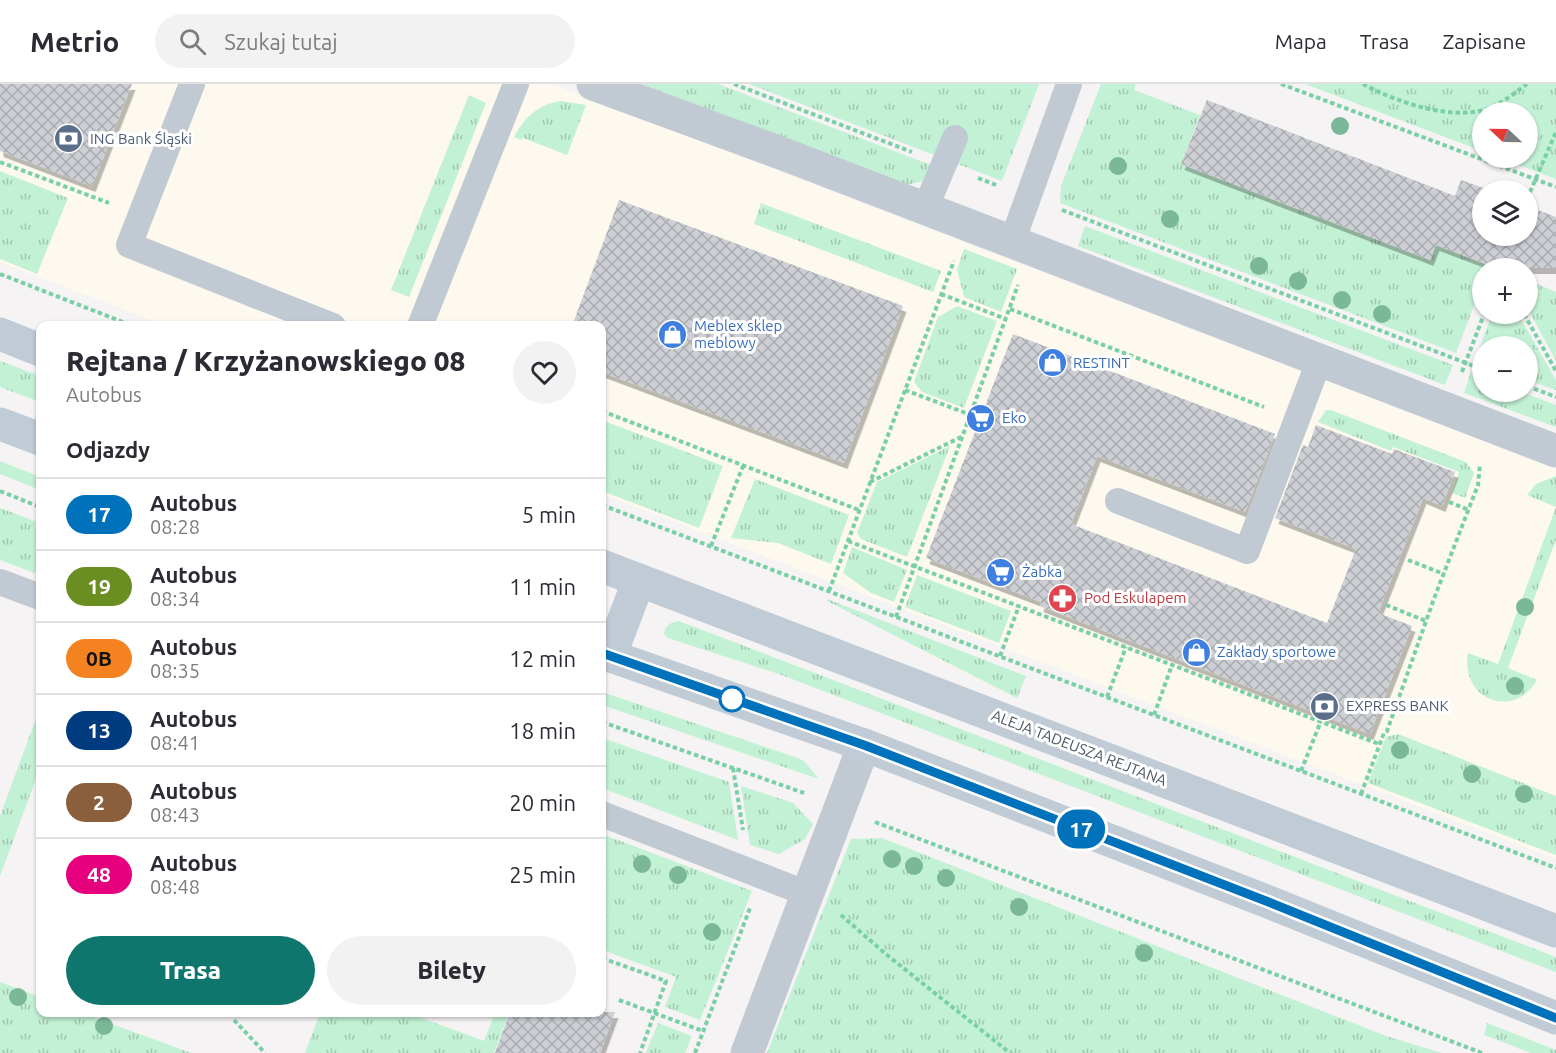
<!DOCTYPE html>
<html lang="pl">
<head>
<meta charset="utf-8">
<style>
  body { margin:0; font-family:Ubuntu,sans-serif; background:#f2f2f3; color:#2b2b33; height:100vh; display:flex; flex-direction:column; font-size:22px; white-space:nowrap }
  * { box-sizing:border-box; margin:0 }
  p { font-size:20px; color:#7c7c81 }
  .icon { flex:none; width:33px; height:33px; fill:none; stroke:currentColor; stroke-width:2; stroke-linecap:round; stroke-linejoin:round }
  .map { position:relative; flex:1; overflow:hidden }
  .side { position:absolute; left:36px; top:237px; width:570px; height:696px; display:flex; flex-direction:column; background:#fff; border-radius:12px; box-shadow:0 2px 4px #0004 }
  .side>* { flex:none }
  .badge { padding:0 12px; border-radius:20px; font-size:21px; line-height:39px }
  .needle { width:39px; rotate:292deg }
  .buttons { position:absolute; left:1472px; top:18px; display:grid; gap:12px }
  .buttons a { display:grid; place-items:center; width:66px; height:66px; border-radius:50%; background:#fff; box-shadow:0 2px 4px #0004; font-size:30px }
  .map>.badge { position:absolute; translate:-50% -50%; box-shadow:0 0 0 3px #fff }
  h2 { padding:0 30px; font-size:22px; line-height:54px }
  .round { display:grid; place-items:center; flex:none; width:63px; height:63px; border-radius:32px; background:#f2f2f3 }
  .head { display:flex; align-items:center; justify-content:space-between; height:102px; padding:0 30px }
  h1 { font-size:28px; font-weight:800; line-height:45px }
  .primary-button { display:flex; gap:12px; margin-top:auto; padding:12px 30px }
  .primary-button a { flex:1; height:69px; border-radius:36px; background:#0f766e; color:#fff; font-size:24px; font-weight:800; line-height:69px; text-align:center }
  .primary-button a+a { background:#f2f2f3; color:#2b2b33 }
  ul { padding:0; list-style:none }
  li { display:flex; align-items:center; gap:18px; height:72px; padding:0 30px; border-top:2px solid #e1e1e2 }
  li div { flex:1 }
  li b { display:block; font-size:22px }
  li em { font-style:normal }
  li .badge { min-width:66px; font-weight:700; text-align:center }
  header { display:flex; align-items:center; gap:36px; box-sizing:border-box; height:84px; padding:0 30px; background:#fff; border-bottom:2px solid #e1e1e2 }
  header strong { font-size:28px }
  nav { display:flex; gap:33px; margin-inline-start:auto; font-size:21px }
  .search { width:420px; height:54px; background:#f2f2f3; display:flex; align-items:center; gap:15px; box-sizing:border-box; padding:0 21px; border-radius:33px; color:#7c7c81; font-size:22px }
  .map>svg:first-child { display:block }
  .commercial { fill:#fdf9ef }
  .grass { fill:url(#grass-tufts) }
  .building { fill:url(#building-cross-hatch); filter:url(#shadow) }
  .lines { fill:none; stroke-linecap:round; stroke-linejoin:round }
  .path { stroke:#7ad0a6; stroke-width:4; stroke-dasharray:4.5 3; stroke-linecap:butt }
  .service { stroke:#c1cad2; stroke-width:26 }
  .minor { stroke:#c1cad2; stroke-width:33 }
  .secondary { stroke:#c1cbd6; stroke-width:33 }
  .tree { fill:#7bb799 }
  .line-casing { stroke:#fff; stroke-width:14 }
  .line { stroke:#0072bc; stroke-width:9 }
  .stop-dot { fill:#fff; stroke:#0072bc; stroke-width:3 }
  .labels { text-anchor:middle; stroke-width:6; stroke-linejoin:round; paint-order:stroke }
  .service-label { font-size:15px; fill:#4e5e75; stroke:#fff; text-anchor:start }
  .shop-label { font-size:15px; fill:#366cbe; stroke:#fff; text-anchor:start }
  .health-label { font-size:15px; fill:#be3a42; stroke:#fff; text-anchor:start }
  .street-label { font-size:15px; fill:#4a5661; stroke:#fff }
</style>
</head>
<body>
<header>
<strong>Metrio</strong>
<div class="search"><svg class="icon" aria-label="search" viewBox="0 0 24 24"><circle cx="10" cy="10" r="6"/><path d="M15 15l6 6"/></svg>Szukaj tutaj</div>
<nav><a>Mapa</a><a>Trasa</a><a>Zapisane</a></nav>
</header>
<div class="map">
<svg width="1556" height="969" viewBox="0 0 1556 969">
  <defs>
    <pattern id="grass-tufts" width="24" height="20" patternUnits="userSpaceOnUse" patternTransform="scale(1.5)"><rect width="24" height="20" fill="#c3f1d5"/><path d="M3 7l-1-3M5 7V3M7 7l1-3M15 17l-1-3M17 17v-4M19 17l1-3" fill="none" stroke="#a0c6b0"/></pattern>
    <pattern id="building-cross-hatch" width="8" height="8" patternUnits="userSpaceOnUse" patternTransform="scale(1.5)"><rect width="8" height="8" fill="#cdcfd5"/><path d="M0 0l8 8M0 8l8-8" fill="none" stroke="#a8abb0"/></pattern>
    <filter id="shadow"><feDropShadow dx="3.5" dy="6" stdDeviation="0" flood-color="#0004"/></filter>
  </defs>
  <rect width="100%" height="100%" fill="#f5f3f3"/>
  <!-- commercial -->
  <path class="commercial" d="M0,0H552L1556,385V775L602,410V242L164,241L0,178Z"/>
  <!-- grass -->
  <g class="grass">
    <path d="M642,0H718L931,81L923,97L907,101Z"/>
    <path d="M749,0H1039L1002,97Z"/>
    <path d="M1101,0H1136L1134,6L1200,31L1181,80L1430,176L1436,161L1489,182L1488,184H1482V200L1456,269L1060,119L1061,102Z"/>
    <path d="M1305,0H1556V95L1500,74H1527V28H1482V67Z"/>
    <path d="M469,11L486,19L409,213L391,206Z"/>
    <path d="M561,17L586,21L567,71L523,54L521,56L514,53C524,34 538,20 561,17Z"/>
    <path d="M0,87L68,114L37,190L0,175Z"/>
    <path d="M761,119L941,187L933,208L754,140Z"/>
    <path d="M1085,142L1453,281L1445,301L1078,162Z"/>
    <path d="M964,165L1017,185L1001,228L964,213L957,186Z"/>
    <path d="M1527,196L1556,208V277L1527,223Z"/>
    <path d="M957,222L997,237L964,324L922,308L914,298L938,233Z"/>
    <path d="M1492,230H1518L1556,296V306L1527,296V262H1482V279L1475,276Z"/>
    <path d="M0,277L40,292V318L0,303Z"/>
    <path d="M1471,288L1482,293V308H1522L1556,321V343L1464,309Z"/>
    <path d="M1326,326H1331L1466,378L1474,389L1465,414L1452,409L1459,388L1393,363L1391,367L1318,338Z"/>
    <path d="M602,336L723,382L699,444L602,407Z"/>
    <path d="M950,362L907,473L861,455L857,449L877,398Z"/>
    <path d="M0,377L40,393V406L0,390Z"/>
    <path d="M1556,392V456L1508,584L1537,596C1513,637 1460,615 1468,569L1498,580L1556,423L1527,411L1536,400Z"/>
    <path d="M755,395L849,431L831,480L778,459L731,454Z"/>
    <path d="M0,424L40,439V491L0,476Z"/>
    <path d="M852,463L907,486L894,518L871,509L843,489Z"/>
    <path d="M917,491L1011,527L999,559L905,523Z"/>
    <path d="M827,515L1026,592L1017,614L827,517Z"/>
    <path d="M679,537L1556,873V888L779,590L668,554L664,550C665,541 671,538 679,537Z"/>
    <path d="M602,608L795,673L804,677L819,695L602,621Z"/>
    <path d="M40,624V684L0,792V732Z"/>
    <path d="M1398,650L1556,712V771L1368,699L1386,653Z"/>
    <path d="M602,654L729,698L738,756L602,704Z"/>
    <path d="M741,702L793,719L813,740L805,755L779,770L750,761Z"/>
    <path d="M602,750L752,807L700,936L665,923L676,893L602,866Z"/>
    <path d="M882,754L1386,952L1442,969H767L851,755Z"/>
    <path d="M0,898L40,913V928L82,929L191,969H0Z"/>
    <path d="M320,929H408L484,957L495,929H509L494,969H305Z"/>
    <path d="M658,939L692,952L685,969H646Z"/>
    <path d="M1487,939L1556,966V969H1531L1484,951Z"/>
  </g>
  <!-- building -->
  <g class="building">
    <path d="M0,0H132L92,102L0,67Z"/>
    <path d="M1207,16L1455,112L1461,96L1489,106H1482V152H1527V122L1556,133V184H1497L1436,161L1430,176L1181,80Z"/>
    <path d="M619,116L903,222L844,379L602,288V242H572Z"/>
    <path d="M1013,250L1275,350L1245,428L1097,372L1071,440L1327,539L1356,465L1275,434L1303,361L1308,363L1316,341L1392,370L1394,365L1455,388L1442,422L1423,414L1378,529L1412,542L1370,650L1040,522L1041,518L926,474Z"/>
    <path d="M510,928H615L600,969H495Z"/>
  </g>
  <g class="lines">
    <!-- path -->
    <g class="path">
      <path d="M734,0L912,68"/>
      <path d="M1281,0L1556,103"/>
      <path d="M1363,0C1396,18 1455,39 1492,23C1504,18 1516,8 1527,0"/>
      <path d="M0,78L109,119"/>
      <path d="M978,94L996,101"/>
      <path d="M1527,115L1556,48"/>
      <path d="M1062,126L1482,285"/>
      <path d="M0,190L133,242"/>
      <path d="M941,210L1006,235"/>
      <path d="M1010,225L1264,323"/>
      <path d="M1524,230L1556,287"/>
      <path d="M1462,288L1484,230"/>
      <path d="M1527,302L1556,313"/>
      <path d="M905,306L971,331"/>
      <path d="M602,327L859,426"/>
      <path d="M870,398L963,352"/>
      <path d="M0,407L40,423"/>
      <path d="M1449,418L1469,426"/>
      <path d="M602,421L1556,784"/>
      <path d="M848,457L1379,660"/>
      <path d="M711,462L743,382"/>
      <path d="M1408,476L1444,490"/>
      <path d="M829,507L954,177"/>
      <path d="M1386,521L1426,537"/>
      <path d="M896,533L1018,201"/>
      <path d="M1000,572L1019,522"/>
      <path d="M1107,613L1126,563"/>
      <path d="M1154,631L1172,581"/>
      <path d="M602,638L804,709"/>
      <path d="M733,684L743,746"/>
      <path d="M1301,687L1321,637"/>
      <path d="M1361,710L1384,649L1387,647L1435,512L1478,401L1480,380"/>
      <path d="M875,738L1482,969"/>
      <path d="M841,831L887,871L1010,969"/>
      <path d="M602,874L666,897L640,969"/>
      <path d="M619,916L703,947"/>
      <path d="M234,936L265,969"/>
      <path d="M695,969L750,824"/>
    </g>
    <!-- service -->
    <g class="service">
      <path d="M192,0L129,161L333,242"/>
      <path d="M925,125L955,54"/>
      <path d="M1012,158L1069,0"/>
      <path d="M420,242L516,0"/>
      <path d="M1118,417L1247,467L1319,277"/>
      <path d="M0,498L40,513"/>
      <path d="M602,730L808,810"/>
    </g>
    <!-- minor -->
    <g class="minor">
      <path d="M593,0L786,71L1556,367"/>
      <path d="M747,969L864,661"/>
    </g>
    <!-- secondary -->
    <g class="secondary">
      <path d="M0,250L40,266"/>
      <path d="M0,340L40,355"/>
      <path d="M602,482L1556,847"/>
      <path d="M602,569L864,661L1266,817L1556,934"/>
      <path d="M610,572L639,496"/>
    </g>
  </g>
  <!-- trees -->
  <g class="tree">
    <circle cx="1340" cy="42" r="9"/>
    <circle cx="1118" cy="82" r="9"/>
    <circle cx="1170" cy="135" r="9"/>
    <circle cx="1259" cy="182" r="9"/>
    <circle cx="1298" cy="197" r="9"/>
    <circle cx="1342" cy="216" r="9"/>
    <circle cx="1382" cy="230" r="9"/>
    <circle cx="1525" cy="523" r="9"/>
    <circle cx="1515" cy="602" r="9"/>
    <circle cx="1400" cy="666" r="9"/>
    <circle cx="1472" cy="690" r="9"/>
    <circle cx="1524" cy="710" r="9"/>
    <circle cx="892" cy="775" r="9"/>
    <circle cx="642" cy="780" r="9"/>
    <circle cx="914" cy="782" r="9"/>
    <circle cx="678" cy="791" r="9"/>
    <circle cx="946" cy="794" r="9"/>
    <circle cx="1019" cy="823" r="9"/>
    <circle cx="712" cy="848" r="9"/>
    <circle cx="1144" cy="869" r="9"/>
    <circle cx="18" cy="913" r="9"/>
    <circle cx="104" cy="942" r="9"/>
  </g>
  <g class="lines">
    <defs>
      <path id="line" d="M602,569L864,661L1266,817L1556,934"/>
    </defs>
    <!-- line casing -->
    <use href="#line" class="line-casing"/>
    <!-- line -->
    <use href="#line" class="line"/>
  </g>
  <!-- icons -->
  <defs>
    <symbol id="bank-disc" viewBox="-11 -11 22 22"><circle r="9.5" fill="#5c6f8a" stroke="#fff"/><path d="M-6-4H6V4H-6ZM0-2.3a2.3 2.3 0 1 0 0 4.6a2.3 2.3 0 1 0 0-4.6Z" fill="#fff"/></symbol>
    <symbol id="shop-disc" viewBox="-11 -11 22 22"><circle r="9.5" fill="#3f7fe0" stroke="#fff"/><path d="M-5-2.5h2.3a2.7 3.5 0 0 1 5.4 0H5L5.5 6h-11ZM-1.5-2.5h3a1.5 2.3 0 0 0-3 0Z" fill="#fff"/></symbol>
    <symbol id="supermarket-disc" viewBox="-11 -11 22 22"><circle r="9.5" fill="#3f7fe0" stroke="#fff"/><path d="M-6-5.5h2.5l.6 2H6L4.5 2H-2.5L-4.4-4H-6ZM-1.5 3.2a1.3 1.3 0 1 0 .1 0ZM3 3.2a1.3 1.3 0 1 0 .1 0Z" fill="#fff"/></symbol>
    <symbol id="pharmacy-disc" viewBox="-11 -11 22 22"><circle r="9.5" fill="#e0444e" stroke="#fff"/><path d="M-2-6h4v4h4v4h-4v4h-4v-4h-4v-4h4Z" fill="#fff"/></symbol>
  </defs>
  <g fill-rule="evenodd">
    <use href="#bank-disc" x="52" y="38" width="33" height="33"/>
    <use href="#shop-disc" x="656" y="234" width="33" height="33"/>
    <use href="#shop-disc" x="1036" y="262" width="33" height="33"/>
    <use href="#supermarket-disc" x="964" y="318" width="33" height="33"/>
    <use href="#supermarket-disc" x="984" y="472" width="33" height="33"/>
    <use href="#pharmacy-disc" x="1046" y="498" width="33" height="33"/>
    <use href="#shop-disc" x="1180" y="552" width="33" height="33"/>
    <use href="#bank-disc" x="1308" y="606" width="33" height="33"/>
  </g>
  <!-- markers -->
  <circle class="stop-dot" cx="732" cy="615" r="12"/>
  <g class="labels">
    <!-- service labels -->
    <g class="service-label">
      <text x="90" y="60">ING Bank Śląski</text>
      <text x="1346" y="627">EXPRESS BANK</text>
    </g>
    <!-- shop labels -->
    <g class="shop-label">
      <text x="694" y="247">Meblex sklep<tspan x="694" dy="17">meblowy</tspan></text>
      <text x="1073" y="284">RESTINT</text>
      <text x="1002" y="339">Eko</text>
      <text x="1022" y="493">Żabka</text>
      <text x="1217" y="573">Zakłady sportowe</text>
    </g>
    <!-- health labels -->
    <g class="health-label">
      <text x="1084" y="519">Pod Eskulapem</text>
    </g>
    <!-- street labels -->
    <g class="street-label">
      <text transform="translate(1079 664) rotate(21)" y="5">ALEJA TADEUSZA REJTANA</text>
    </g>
  </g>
</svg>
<div class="buttons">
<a><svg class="needle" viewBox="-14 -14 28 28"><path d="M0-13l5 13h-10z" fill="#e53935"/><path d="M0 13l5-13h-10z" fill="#7c7c81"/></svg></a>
<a><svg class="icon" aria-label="layers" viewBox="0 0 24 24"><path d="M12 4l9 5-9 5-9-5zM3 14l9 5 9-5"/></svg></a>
<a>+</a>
<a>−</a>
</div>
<b class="badge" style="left:1081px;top:745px;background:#0072bc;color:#fff">17</b>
<section class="side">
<div class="head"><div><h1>Rejtana / Krzyżanowskiego 08</h1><p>Autobus</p></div><a class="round"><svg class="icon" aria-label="heart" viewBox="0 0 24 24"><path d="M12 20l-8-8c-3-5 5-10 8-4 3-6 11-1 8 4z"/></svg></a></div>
<h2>Odjazdy</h2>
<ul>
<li><span class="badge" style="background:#0072bc;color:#fff">17</span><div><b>Autobus</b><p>08:28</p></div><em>5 min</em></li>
<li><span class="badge" style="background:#6b8e23;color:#fff">19</span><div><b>Autobus</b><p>08:34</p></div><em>11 min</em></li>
<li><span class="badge" style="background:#f58220;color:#111">0B</span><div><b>Autobus</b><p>08:35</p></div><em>12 min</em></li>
<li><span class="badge" style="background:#003b80;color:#fff">13</span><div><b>Autobus</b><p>08:41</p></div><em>18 min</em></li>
<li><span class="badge" style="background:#8b5e3c;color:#fff">2</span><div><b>Autobus</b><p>08:43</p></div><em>20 min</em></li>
<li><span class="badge" style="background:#e6007e;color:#fff">48</span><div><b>Autobus</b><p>08:48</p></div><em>25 min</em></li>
</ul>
<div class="primary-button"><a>Trasa</a><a>Bilety</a></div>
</section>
</div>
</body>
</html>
